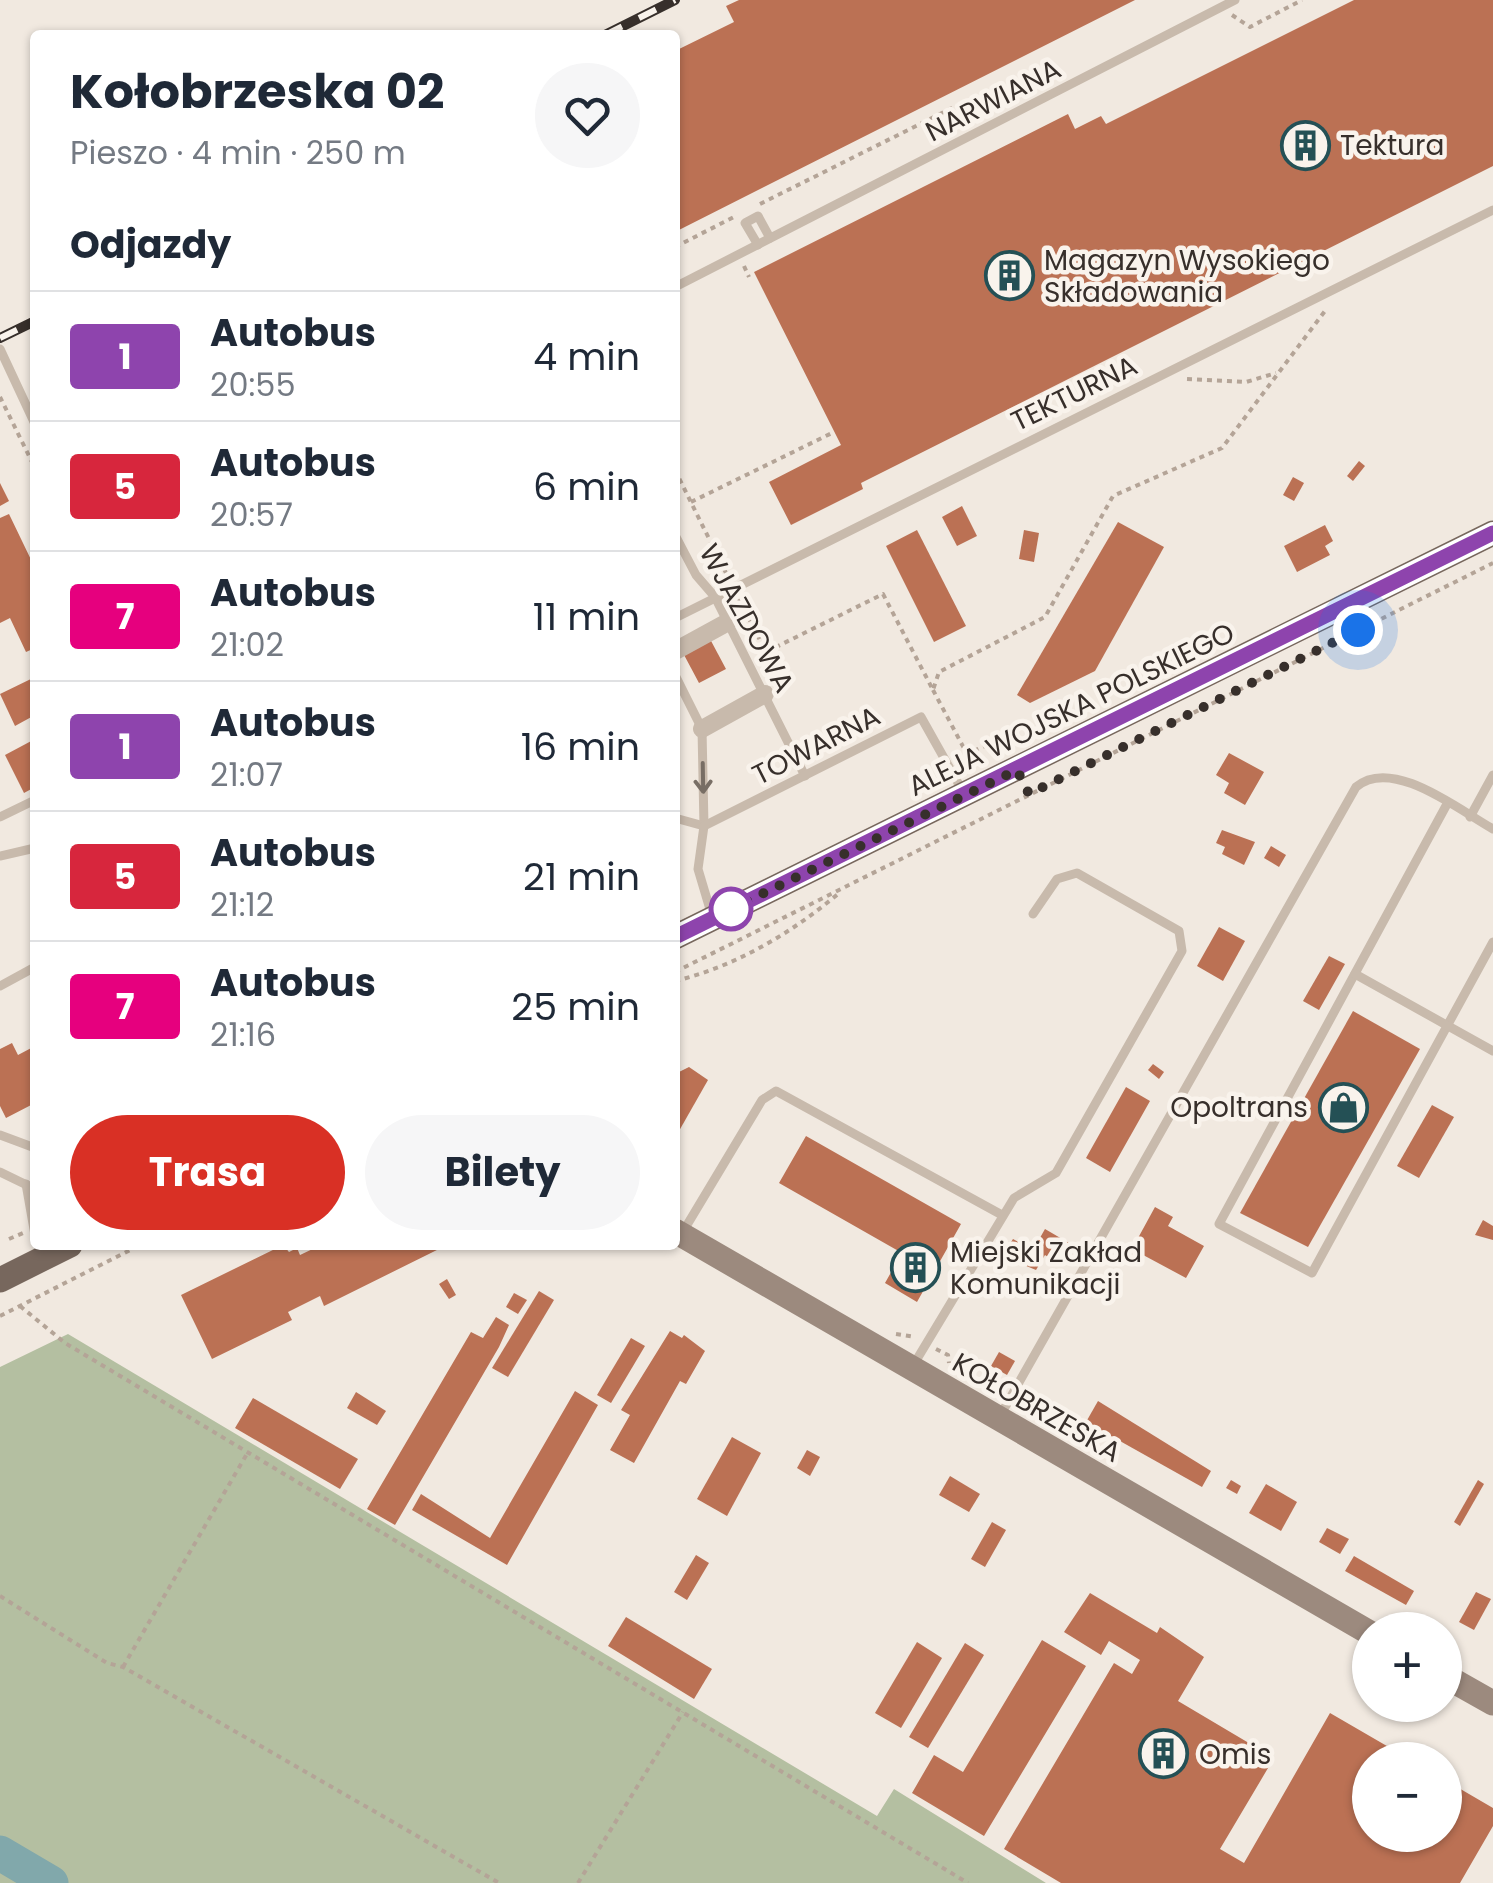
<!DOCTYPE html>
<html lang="pl">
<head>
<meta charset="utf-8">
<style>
  body { margin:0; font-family:Poppins,sans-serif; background:#f6f6f7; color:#1f2937; height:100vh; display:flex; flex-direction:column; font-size:38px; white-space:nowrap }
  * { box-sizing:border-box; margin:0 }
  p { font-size:32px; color:#747a83 }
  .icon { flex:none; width:55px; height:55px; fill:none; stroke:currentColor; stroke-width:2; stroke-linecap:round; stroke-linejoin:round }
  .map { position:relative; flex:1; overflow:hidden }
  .side { position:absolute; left:30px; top:30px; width:650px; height:1220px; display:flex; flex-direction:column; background:#fff; border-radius:10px; box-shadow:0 2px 8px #0004 }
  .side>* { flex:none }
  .badge { padding:0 20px; border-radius:8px; font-size:35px; line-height:65px }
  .fabs { position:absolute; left:1352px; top:1612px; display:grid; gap:20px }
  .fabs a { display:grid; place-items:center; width:110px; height:110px; border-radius:50%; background:#fff; box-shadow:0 2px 8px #0004; font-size:50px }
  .you { position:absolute; width:50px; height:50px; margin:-25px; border:8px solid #fff; border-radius:50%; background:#1a73e8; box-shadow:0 0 0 15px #1a73e833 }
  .map>.badge { position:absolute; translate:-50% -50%; box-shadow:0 0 0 5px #fff }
  h2 { padding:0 40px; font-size:38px; line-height:90px }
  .round { display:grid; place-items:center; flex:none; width:105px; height:105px; border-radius:52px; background:#f6f6f7 }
  .headline { display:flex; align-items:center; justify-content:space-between; height:170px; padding:0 40px }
  h1 { font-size:48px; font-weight:700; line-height:75px }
  .cta { display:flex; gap:20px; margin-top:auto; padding:20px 40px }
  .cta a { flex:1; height:115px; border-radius:60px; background:#d93025; color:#fff; font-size:40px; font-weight:700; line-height:115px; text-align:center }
  .cta a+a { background:#f6f6f7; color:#1f2937 }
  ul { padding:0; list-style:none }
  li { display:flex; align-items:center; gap:30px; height:130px; padding:0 40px; border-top:2px solid #e0e1e3 }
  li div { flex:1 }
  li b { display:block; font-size:38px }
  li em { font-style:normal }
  li .badge { min-width:110px; font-weight:700; text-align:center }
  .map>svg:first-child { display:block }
  .green { fill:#b4bfa1 }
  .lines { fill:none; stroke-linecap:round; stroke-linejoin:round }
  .river { stroke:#81a8ab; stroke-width:35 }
  .building { fill:#bb7154 }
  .path { stroke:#b4a497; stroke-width:4; stroke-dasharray:5 5; stroke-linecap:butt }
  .lane { stroke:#c8baac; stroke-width:9 }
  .street { stroke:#c8baac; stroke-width:18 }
  .secondary { stroke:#9c8a7e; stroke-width:25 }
  .primary { stroke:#77675d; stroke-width:25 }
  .rail-casing { stroke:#372f2b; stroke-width:10 }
  .rail { stroke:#f9f3ec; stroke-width:6; stroke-dasharray:19; stroke-linecap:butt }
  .oneway { stroke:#786e65 }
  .line-casing { stroke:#fff; stroke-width:22 }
  .line { stroke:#8e44ad; stroke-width:15 }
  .walk { stroke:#372f2b; stroke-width:10; stroke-dasharray:0 18 }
  .stop-dot { fill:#fff; stroke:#8e44ad; stroke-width:5 }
  .labels { text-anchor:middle; stroke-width:9; stroke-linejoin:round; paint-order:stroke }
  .street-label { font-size:28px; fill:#372f2b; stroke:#f9f3ec }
  .poi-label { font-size:28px; fill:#372f2b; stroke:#f9f3ec; text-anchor:start }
</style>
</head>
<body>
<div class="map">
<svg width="1493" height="1883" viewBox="0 0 1493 1883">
  <rect width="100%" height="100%" fill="#f1e9e0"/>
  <!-- green -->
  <path class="green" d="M68,1334L877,1816L894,1789L1046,1883H0V1367Z"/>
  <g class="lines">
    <!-- river -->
    <path class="river" d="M0,1853L51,1883"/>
  </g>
  <!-- building -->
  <g class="building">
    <path d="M739,0H1135L675,232V51L734,22L726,6Z"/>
    <path d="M1354,0H1493V166L861,483L863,489L791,525L769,482L841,445L754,272L1068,114L1075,129L1101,116L1106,124Z"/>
    <path d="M1359,461L1365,466L1353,481L1347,476Z"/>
    <path d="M1293,477L1304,483L1294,501L1283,495Z"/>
    <path d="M0,483L9,501L0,506Z"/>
    <path d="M962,506L977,536L957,546L942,517Z"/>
    <path d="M9,514L35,568V648L26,652L10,618L0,623V518Z"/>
    <path d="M1118,522L1164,547L1095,671L1030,703L1017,695Z"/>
    <path d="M1325,525L1333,541L1325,546L1330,555L1297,572L1284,546Z"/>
    <path d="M917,530L966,626L934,642L886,546Z"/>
    <path d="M1024,530L1039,533L1034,562L1019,559Z"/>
    <path d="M710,639L726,669L699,683L683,653Z"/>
    <path d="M35,677V715L15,726L0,694Z"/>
    <path d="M35,739V787L24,793L5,755Z"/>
    <path d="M1229,753L1264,772L1245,805L1224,793L1229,783L1216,775Z"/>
    <path d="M1222,830L1255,842L1244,865L1222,854L1225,847L1216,843Z"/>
    <path d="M1271,846L1286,855L1279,867L1264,858Z"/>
    <path d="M1219,927L1245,941L1223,981L1197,966Z"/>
    <path d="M1329,956L1345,964L1319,1010L1303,1001Z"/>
    <path d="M1353,1011L1420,1049L1308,1247L1240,1213Z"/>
    <path d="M12,1043L18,1055L35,1046V1103L6,1118L0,1106V1049Z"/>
    <path d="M1153,1064L1164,1072L1159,1079L1148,1070Z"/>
    <path d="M689,1067L708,1080L675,1138V1074Z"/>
    <path d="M1126,1087L1150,1101L1110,1172L1086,1158Z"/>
    <path d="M1432,1105L1454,1117L1419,1178L1397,1166Z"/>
    <path d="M806,1136L961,1224L917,1302L885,1283L902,1253L779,1183Z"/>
    <path d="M1155,1207L1173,1217L1168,1226L1204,1246L1186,1278L1132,1249Z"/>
    <path d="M1483,1220L1493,1226V1240L1475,1235Z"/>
    <path d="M1045,1229L1069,1243L1057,1263L1045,1255L1036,1270L1002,1256L1013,1239L1033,1250Z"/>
    <path d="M283,1245L289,1252L297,1248L300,1255L321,1245H447L324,1306L320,1296L288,1312L292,1320L212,1359L181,1295Z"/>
    <path d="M447,1279L456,1295L449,1299L439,1284Z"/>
    <path d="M539,1291L554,1300L508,1377L492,1368Z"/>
    <path d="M514,1293L527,1300L518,1314L506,1307Z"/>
    <path d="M496,1317L509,1325L499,1347L395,1525L367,1509L471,1332L483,1338Z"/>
    <path d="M670,1331L682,1338L684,1335L705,1351L686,1384L680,1381L634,1463L610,1450L630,1415L621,1410Z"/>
    <path d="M631,1338L645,1346L611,1403L597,1395Z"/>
    <path d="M999,1352L1015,1361L1007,1375L991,1366Z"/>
    <path d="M575,1391L598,1405L507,1565L412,1510L421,1494L490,1538Z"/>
    <path d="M356,1392L386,1411L377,1425L347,1408Z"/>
    <path d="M253,1398L358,1459L340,1489L235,1428Z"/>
    <path d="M1098,1401L1211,1471L1202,1487L1086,1422Z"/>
    <path d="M732,1437L761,1453L727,1516L697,1499Z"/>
    <path d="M807,1450L820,1457L810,1476L797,1468Z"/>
    <path d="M950,1476L980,1494L969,1512L939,1495Z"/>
    <path d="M1231,1480L1241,1486L1237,1494L1226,1488Z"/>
    <path d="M1478,1480L1484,1484L1460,1526L1454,1522Z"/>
    <path d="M1266,1484L1297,1502L1281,1531L1249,1513Z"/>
    <path d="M992,1522L1006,1530L985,1567L971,1559Z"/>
    <path d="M1327,1528L1349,1539L1340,1554L1319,1542Z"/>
    <path d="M696,1555L709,1563L687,1600L674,1592Z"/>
    <path d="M1354,1556L1414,1591L1406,1605L1345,1571Z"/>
    <path d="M1476,1592L1491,1599L1474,1630L1459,1622Z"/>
    <path d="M1090,1593L1157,1633L1160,1627L1204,1657L1178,1701L1274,1758L1220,1849L1244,1863L1330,1713L1411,1760H1370V1835H1445V1780L1493,1808V1826L1460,1883H1061L1004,1849L1114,1663L1132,1674L1140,1660L1109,1641L1101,1655L1064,1632Z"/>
    <path d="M626,1617L712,1669L694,1699L608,1646Z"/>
    <path d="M1042,1640L1086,1666L984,1836L912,1793L934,1755L963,1772Z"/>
    <path d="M917,1642L942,1658L901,1728L875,1713Z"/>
    <path d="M965,1643L984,1655L928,1748L909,1737Z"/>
  </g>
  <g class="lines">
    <!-- path -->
    <g class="path">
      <path d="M1232,15L1250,27L1302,0"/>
      <path d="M760,204L962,103L991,108"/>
      <path d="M675,247L734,217"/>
      <path d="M744,266L749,277"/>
      <path d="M1187,379L1246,382L1276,373"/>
      <path d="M0,397L35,468"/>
      <path d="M675,470L728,577"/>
      <path d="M691,502L832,433"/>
      <path d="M739,599L766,652L883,594L933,690L939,672L1045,617L1113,496L1222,448L1325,311"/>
      <path d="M933,690L967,754L996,741L1007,750"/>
      <path d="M675,972L1493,563"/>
      <path d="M675,981C736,966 790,934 838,894"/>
      <path d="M9,1239L23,1233"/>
      <path d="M20,1306L65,1343L968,1883"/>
      <path d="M0,1316L140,1245"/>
      <path d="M896,1334L915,1337"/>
      <path d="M936,1349L948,1355L949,1363"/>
      <path d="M0,1596L107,1663L123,1667L499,1883"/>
      <path d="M1387,1620L1405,1630"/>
      <path d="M123,1667L248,1452"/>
      <path d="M578,1883L683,1712"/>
    </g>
    <!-- lane -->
    <g class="lane">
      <path d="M758,245L745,223L758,216L770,238"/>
      <path d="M675,287L1235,0"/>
      <path d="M0,349L35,424"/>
      <path d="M675,535L696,575L715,597L805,776"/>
      <path d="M675,618L1493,210"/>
      <path d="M675,675L702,729L704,826L698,869L712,916"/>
      <path d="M1447,804L1219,1224L1312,1273L1493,942"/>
      <path d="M0,817L35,800"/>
      <path d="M1470,817L1493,775"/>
      <path d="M675,818L704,826"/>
      <path d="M704,826L921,717L962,790"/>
      <path d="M0,856L35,848"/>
      <path d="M1355,974L1493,1051"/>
      <path d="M0,986L35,967"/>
      <path d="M0,1135L35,1148"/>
      <path d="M0,1172L35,1189"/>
      <path d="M26,1184L35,1235"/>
      <path d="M684,1230L762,1100L776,1091L1002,1215"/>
      <path d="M914,1364L1014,1198L1056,1173L1182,951L1179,931L1077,873L1057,879L1033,914"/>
      <path d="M1000,1416L1356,787C1392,756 1459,810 1493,829"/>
    </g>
    <!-- street -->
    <g class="street">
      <path d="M675,651L728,622"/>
      <path d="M702,729L765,694"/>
    </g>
    <!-- secondary -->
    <g class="secondary">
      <path d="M675,1231L1370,1633"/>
      <path d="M1445,1676L1493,1703"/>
    </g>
    <!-- primary -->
    <g class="primary">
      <path d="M675,937L1493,533"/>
      <path d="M0,1280L70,1245"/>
    </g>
    <defs>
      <g id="rail">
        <path d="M605,35L675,0"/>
        <path d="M0,338L35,321"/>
      </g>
    </defs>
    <!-- rail casing -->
    <use href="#rail" class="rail-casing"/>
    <!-- rail -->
    <use href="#rail" class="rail"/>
  </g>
  <!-- one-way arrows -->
  <defs><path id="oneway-shaft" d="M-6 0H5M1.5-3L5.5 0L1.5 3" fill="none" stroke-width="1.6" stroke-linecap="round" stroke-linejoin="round" transform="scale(2.5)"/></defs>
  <use class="oneway" href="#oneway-shaft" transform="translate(703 778) rotate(89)"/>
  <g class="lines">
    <defs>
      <path id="line" d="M675,937L1493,533"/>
    </defs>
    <!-- line casing -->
    <use href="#line" class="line-casing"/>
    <!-- line -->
    <use href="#line" class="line"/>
    <!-- walk -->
    <path class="walk" d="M731,909L1017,770L1029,794L1358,630"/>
  </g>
  <!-- icons -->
  <defs>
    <symbol id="building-ring" viewBox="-11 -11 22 22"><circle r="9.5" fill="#f9f3ec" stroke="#245055" stroke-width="1.5"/><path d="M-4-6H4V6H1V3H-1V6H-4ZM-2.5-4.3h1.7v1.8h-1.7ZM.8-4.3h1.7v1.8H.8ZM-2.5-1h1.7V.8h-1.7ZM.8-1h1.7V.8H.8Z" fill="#245055"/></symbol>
    <symbol id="shop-ring" viewBox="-11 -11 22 22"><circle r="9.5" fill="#f9f3ec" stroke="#245055" stroke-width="1.5"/><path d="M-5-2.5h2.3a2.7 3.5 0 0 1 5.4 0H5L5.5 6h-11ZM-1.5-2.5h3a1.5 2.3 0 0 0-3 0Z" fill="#245055"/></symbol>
  </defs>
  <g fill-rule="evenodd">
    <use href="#building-ring" x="1278" y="118" width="55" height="55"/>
    <use href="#building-ring" x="982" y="248" width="55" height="55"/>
    <use href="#shop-ring" x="1316" y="1080" width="55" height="55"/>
    <use href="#building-ring" x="888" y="1240" width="55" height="55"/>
    <use href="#building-ring" x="1136" y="1726" width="55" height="55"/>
  </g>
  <!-- markers -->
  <circle class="stop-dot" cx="731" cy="909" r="20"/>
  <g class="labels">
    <!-- street labels -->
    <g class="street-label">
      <text transform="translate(993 100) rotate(-27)" y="10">NARWIANA</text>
      <text transform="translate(1074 393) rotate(-26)" y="10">TEKTURNA</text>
      <text transform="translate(747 618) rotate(61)" y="10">WJAZDOWA</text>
      <text transform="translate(1071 709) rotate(-26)" y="10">ALEJA WOJSKA POLSKIEGO</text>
      <text transform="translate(816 745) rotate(-27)" y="10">TOWARNA</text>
      <text transform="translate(1037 1407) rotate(30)" y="10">KOŁOBRZESKA</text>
    </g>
    <!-- poi labels -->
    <g class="poi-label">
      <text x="1340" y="155">Tektura</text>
      <text x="1044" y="270">Magazyn Wysokiego<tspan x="1044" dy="32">Składowania</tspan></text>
      <text x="1308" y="1117" text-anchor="end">Opoltrans</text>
      <text x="950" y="1262">Miejski Zakład<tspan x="950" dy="32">Komunikacji</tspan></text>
      <text x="1199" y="1764">Omis</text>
    </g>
  </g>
</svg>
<div class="fabs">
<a>+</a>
<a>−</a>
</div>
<div class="you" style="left:1358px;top:630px"></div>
<section class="side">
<div class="headline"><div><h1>Kołobrzeska 02</h1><p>Pieszo · 4 min · 250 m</p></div><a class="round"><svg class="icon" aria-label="heart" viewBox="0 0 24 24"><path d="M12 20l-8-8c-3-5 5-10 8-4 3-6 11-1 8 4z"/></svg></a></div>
<h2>Odjazdy</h2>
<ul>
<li><span class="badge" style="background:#8e44ad;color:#fff">1</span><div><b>Autobus</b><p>20:55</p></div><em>4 min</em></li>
<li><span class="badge" style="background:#d7263d;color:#fff">5</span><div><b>Autobus</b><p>20:57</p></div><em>6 min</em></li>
<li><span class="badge" style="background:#e6007e;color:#fff">7</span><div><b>Autobus</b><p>21:02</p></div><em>11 min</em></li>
<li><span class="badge" style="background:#8e44ad;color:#fff">1</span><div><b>Autobus</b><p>21:07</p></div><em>16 min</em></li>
<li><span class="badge" style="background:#d7263d;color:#fff">5</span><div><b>Autobus</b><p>21:12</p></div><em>21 min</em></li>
<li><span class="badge" style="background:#e6007e;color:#fff">7</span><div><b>Autobus</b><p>21:16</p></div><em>25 min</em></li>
</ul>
<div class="cta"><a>Trasa</a><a>Bilety</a></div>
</section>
</div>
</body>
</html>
